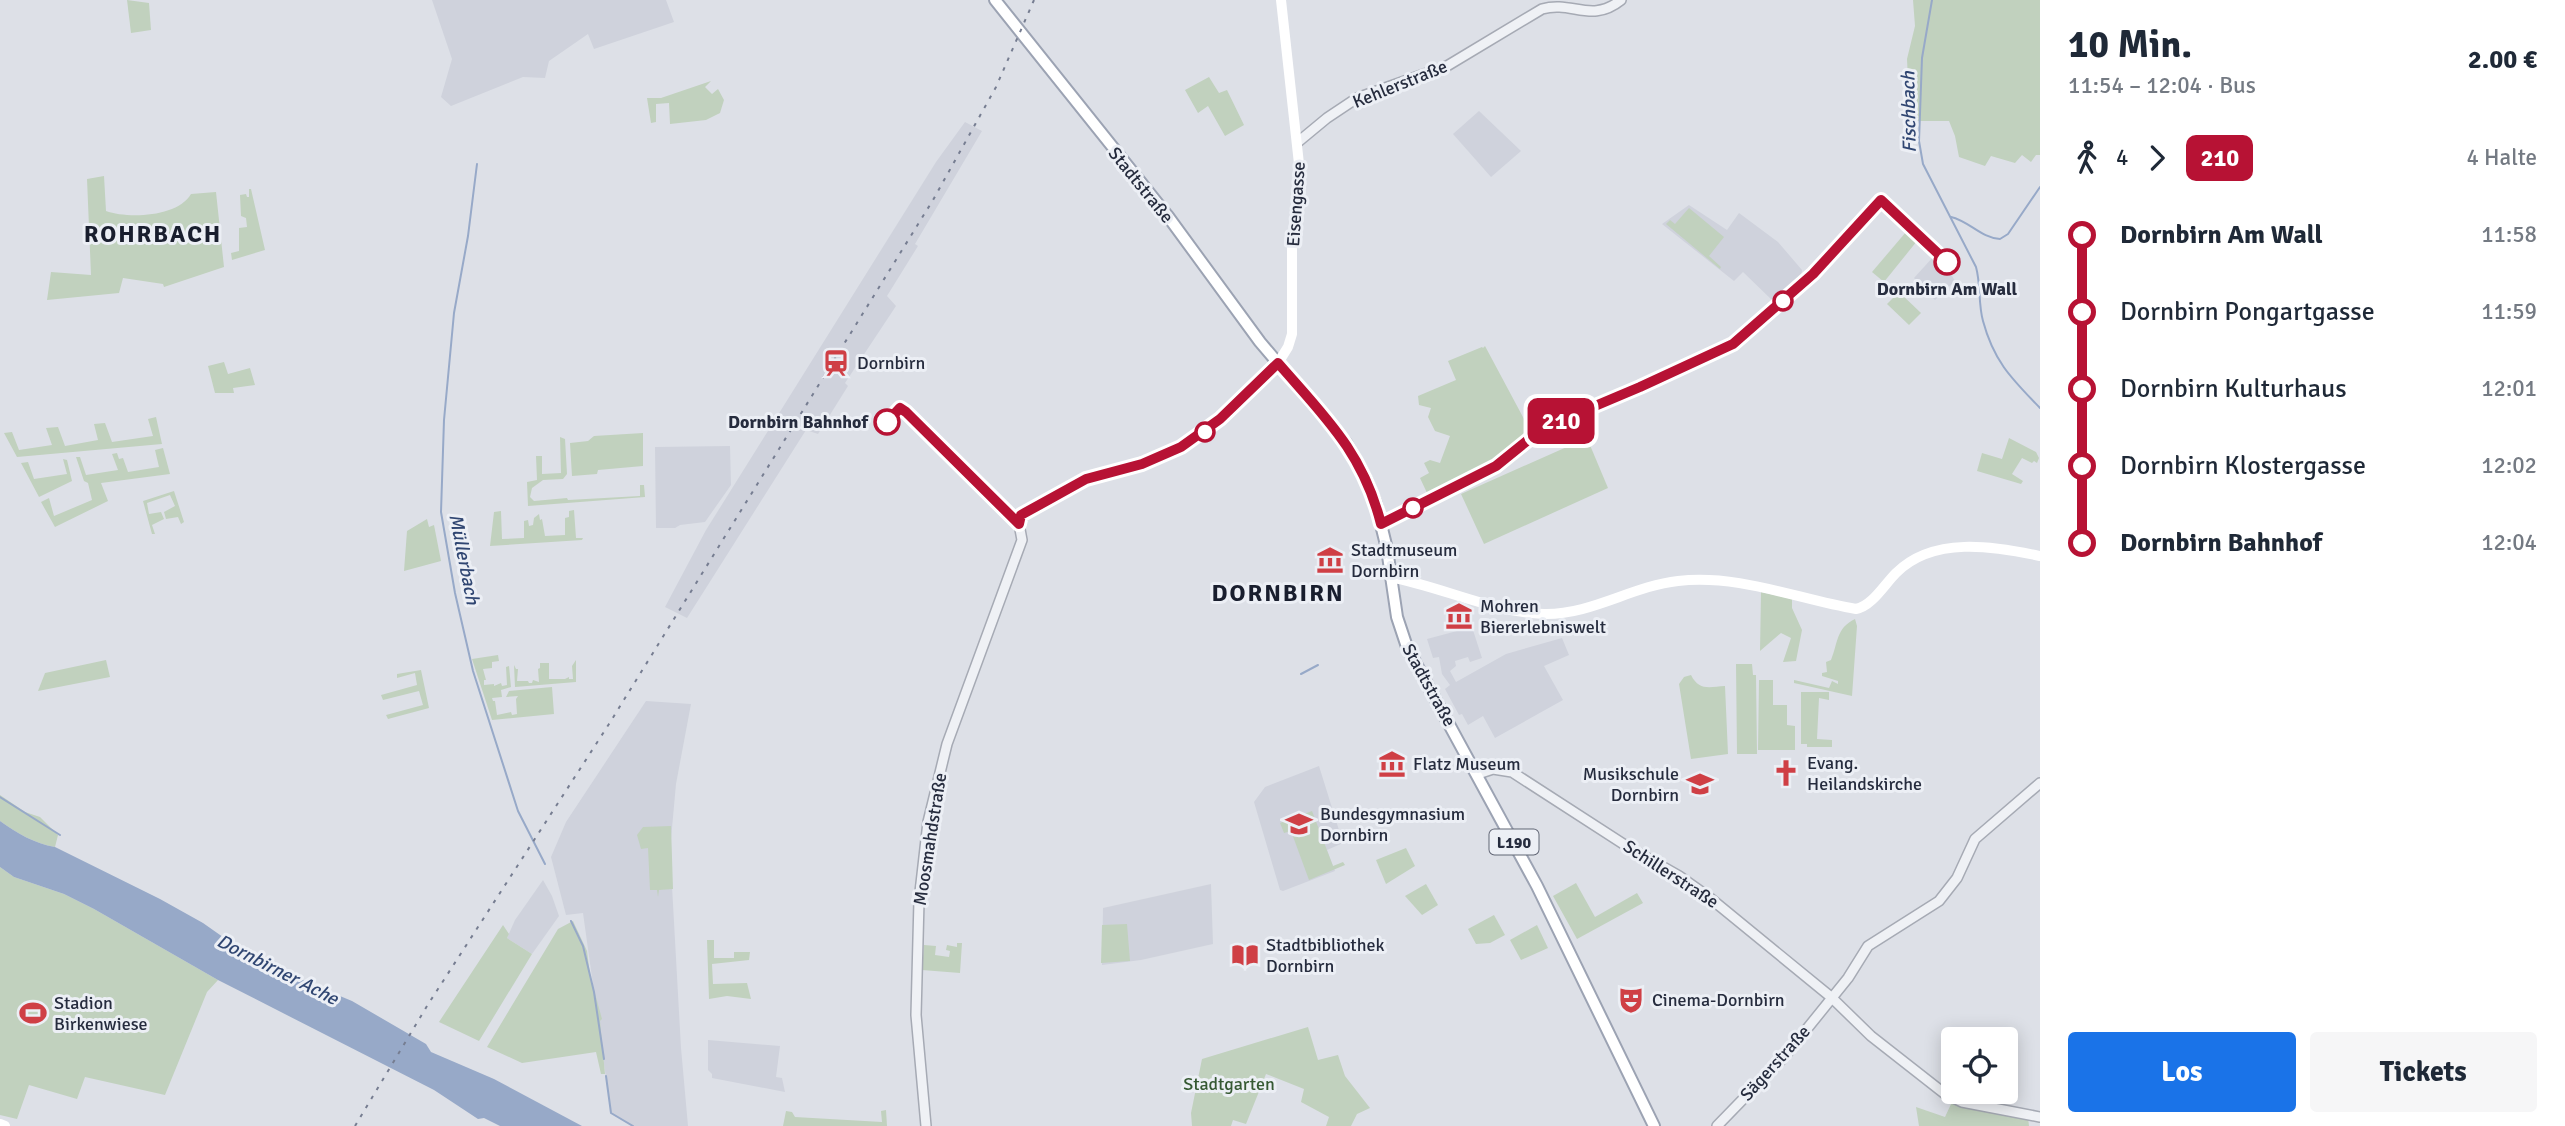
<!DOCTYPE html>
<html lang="de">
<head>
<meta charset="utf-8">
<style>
  body { margin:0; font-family:Signika,sans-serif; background:#f6f6f7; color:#1f2937; height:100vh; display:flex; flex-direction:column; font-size:26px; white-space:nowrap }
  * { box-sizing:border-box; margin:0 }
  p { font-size:23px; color:#747a83 }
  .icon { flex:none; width:38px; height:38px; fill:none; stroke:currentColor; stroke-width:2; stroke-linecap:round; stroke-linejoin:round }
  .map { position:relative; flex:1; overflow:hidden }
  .side { display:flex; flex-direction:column; background:#fff; width:525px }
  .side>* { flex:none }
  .badge { padding:0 14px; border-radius:10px; font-size:24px; line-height:46px }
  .buttons { position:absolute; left:1941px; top:1027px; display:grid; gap:14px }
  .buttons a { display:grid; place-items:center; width:77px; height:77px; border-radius:7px; background:#fff; box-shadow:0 4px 18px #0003; font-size:35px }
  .map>.badge { position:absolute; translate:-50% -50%; box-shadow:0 0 0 4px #fff }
  .legs { display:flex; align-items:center; gap:10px; height:77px; padding:0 28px; font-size:23px }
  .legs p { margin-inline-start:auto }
  .summary { display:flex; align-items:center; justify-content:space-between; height:119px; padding:0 28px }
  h1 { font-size:38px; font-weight:800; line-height:52px }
  .action { display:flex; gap:14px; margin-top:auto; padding:14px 28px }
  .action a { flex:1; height:80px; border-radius:7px; background:#1a73e8; color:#fff; font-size:28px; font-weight:800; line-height:80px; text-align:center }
  .action a+a { background:#f6f6f7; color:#1f2937 }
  ul { padding:0 28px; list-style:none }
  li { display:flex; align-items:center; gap:24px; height:77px; font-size:26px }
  li i { display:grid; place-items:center; width:10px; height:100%; margin:0 9px; background:currentColor }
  li i::after { content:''; width:18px; height:18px; margin:-9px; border:5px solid; border-radius:50%; background:#fff }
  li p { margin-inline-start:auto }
  li:first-child i { background:linear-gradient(#0000 50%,currentColor 0) }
  li:last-child i { background:linear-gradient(currentColor 50%,#0000 0) }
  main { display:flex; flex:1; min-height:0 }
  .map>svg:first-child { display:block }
  .built { fill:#cfd2dc }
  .green { fill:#c1d1be }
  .water { fill:#97a9c8 }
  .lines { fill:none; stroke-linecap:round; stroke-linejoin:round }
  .stream { stroke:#97a9c8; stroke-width:2 }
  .tertiary-casing { stroke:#a6aab4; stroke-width:12 }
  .primary-casing { stroke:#9ca3b3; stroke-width:14 }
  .tertiary { stroke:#eff1f5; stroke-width:9 }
  .secondary { stroke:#fff; stroke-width:10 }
  .primary { stroke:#fff; stroke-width:10 }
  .rail { stroke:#767d91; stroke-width:2; stroke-dasharray:3.5 7; stroke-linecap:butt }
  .line-1-casing { stroke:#fff; stroke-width:16 }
  .line-1 { stroke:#b71234; stroke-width:10 }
  .stop-1-dot { fill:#fff; stroke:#b71234; stroke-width:3.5 }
  .labels { text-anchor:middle; stroke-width:6; stroke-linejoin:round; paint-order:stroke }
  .shield { fill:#eceff5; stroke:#616675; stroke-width:2 }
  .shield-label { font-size:16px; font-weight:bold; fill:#262c3e }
  .street-label { font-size:18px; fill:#262c3e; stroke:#eceff5 }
  .stop-label { font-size:18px; font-weight:bold; fill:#262c3e; stroke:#eceff5 }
  .poi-label { font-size:18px; fill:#262c3e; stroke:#eceff5; text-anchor:start }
  .park-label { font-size:18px; fill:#365933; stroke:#eceff5 }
  .water-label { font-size:19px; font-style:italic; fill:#304672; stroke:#eceff5 }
  .district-label { font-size:24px; font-weight:bold; letter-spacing:2px; fill:#191e2e; stroke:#eceff5 }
</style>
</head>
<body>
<main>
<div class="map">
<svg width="2040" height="1126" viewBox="0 0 2040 1126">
  <rect width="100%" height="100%" fill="#dde0e7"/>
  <!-- built -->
  <g class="built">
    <path d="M432,0H666L674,22L594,49L588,34L549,61L545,78L523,77L451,106L441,97L452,59Z"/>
    <path d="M1479,111L1521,151L1491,177L1453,134Z"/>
    <path d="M965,122L982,131L915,244L918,246L887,296L896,306L845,383L848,386L818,434L806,430L687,618L665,607L706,530L936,162Z"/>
    <path d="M1689,205L1727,230L1739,213L1778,242L1802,270L1801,278L1774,302L1743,272L1734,281L1662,224Z"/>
    <path d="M1934,256L1948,269L1955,281L1935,300L1914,278Z"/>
    <path d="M730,446L731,485L705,522L680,525L675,528H656L655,447Z"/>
    <path d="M1472,627L1482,658L1470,662L1468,657L1455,661L1456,666L1450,671L1456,682L1506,654L1562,638L1569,655L1544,666L1563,700L1495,738L1483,716L1468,725L1462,714L1459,715L1445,689L1450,685L1442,674L1439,657L1433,658L1427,639Z"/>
    <path d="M646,701L691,704L676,784L670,850L681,1048L688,1126H633L611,1114L583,913L566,915L551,857L566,822Z"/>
    <path d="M1319,766L1343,843L1327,850L1335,871L1283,891L1280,890L1254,802L1265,787Z"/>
    <path d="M543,880L552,896L559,916L532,954L507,938L515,920Z"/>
    <path d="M1211,884L1213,944L1141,960L1102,965L1103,908Z"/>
    <path d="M708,1040L780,1046L776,1077L782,1078L785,1092L712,1078V1074L708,1070Z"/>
  </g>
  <!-- green -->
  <g class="green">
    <path d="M127,0L149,3L151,30L131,33Z"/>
    <path d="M1913,0H2040V155H2036L2031,162L2022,155L2015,163L1991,156L1985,166L1959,157L1955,136L1949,121H1910L1907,59L1915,26Z"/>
    <path d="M1209,77L1219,93L1227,90L1244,125L1225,136L1208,106L1198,113L1185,90Z"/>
    <path d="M711,81L705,87L712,94L718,89L724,100L720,113L706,120L670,124L669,103L656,104V122L651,123L647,98H661Z"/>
    <path d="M104,176L106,211C128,219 178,217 191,194L216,192L224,267L164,287L163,284L123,278L119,293L47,300L51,272L91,275L87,179Z"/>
    <path d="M249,189H251L265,250L232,260L231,253L239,251V228L247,227L246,218L241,216L240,195L246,194L247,197H249Z"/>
    <path d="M1689,208L1724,237L1709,256L1721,267L1720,269L1666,224L1670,220L1675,224Z"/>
    <path d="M1906,232L1917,241L1884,282L1872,272Z"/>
    <path d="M1899,292L1921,313L1909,325L1887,304Z"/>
    <path d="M1485,346L1531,432L1490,464L1428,495L1420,478L1429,473L1424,463L1430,460L1440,463L1450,436L1435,431L1428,417L1431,408L1419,405L1418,396L1456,380L1448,361L1482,347L1483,348Z"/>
    <path d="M224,362L228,374L250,368L255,385L233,388L234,393H215L208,366Z"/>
    <path d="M156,417L162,444L17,457L4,433L12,432L19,450L52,445L46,428L58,427L65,446L98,440L94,424L105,423L112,442L153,436L148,419Z"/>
    <path d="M643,433V466L598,470L597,474L572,476L570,443L588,441L594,436Z"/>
    <path d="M560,437L565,439L567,474L563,479L543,480L532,488L530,497L534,501L567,498L568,500L640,496V485H644L645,497L528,506L527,482L537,480L536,456H542V474L561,473Z"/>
    <path d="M1587,438L1608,488L1484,544L1461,494Z"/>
    <path d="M2009,438L2036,452L2039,458L2037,463L2034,461L2032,463L2022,458L2012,474L2023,481L2021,484L1977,471L1982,453L2002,459Z"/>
    <path d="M163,448L170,474L101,483L108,501L55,527L41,502L49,498L54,516L92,500L88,483L84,481L76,457H80L86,475L118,470L112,454L117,453L119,459L123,458L128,472L159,467L155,450Z"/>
    <path d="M63,459L67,460L72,481L39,497L21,463L28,462L34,479L67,474Z"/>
    <path d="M174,491L184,522L181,524L178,517L166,519L164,512L175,506L170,495L147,503L149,514L161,512L164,519L152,525L155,534H152L143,501Z"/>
    <path d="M574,510L576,538H583L582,540L490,546L494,512L501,511L502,539L524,538V521L528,520L529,526L533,525L534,518L539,514L540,520L542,519L545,536L565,535V518L569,517V511Z"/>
    <path d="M427,519L429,527L434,525L441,561L404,571L407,531Z"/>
    <path d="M1761,592L1792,599V608L1802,630L1796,661L1783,662L1791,638L1781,633L1760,651Z"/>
    <path d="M1855,619L1857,626L1852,696L1794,683V680L1829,688L1832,681L1838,684V681L1822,676V673L1827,672L1826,662L1831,660C1838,643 1836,628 1855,619Z"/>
    <path d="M498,655L499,661L492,662V668L483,669L486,680H484V685L494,684V686L501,683L502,686L507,685L506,667L509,666L511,687L501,690L502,697L492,698L493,701H495L497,715L511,712L512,715L517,714L516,699L518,696L506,697L509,691L552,687L554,714L492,720L472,659Z"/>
    <path d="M106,660L110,677L38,691L45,673Z"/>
    <path d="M576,660V682L515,687L514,665L516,669H518L517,681H528L529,683H532L533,680L539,682L538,669L540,668V663H549V679H565L569,677V679H573L572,666Z"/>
    <path d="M1736,664H1752L1753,675H1756L1757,754H1737Z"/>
    <path d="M421,670L429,708L388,719L386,715L423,705L419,691L383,700L381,695L417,685L415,673L397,678V674Z"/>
    <path d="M1691,675C1699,691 1709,687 1725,686L1728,754L1691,759L1679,684L1684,677Z"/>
    <path d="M1759,680H1773V705H1787V725L1795,726V750H1758Z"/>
    <path d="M1801,692H1829V700L1819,698L1817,739L1832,740V747H1807V744H1801Z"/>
    <path d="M0,795L25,812L40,817L58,835L55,847C35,844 17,833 0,821Z"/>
    <path d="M1312,811L1333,866L1343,862L1345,865L1309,880L1291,831L1284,833L1280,823Z"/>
    <path d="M671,826L673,889L659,890L658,897L657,890H650L648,848L641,849L637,835L643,827Z"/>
    <path d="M1406,848L1415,866L1386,884L1376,860Z"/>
    <path d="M0,867L14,877L64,894L94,909L218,980L207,992L165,1095L85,1077L77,1099L29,1085L17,1119L0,1115Z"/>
    <path d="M1576,883L1595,917L1637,893L1643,903L1577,939L1553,896Z"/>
    <path d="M1426,884L1438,905L1422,915L1405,896Z"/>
    <path d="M1494,915L1505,935L1490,943L1476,944L1468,929Z"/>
    <path d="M573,921L587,951L590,975L602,1019L600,1021L605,1074H601L596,1052L522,1063L487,1047L558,929Z"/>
    <path d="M1127,924L1130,961L1101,963L1102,925Z"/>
    <path d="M503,925L509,934L507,938L532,954L479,1041L439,1022Z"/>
    <path d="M1537,925L1548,948L1521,960L1510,940Z"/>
    <path d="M707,940H714V958H734V952H750L749,960L712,964L713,984L747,983L751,999L727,996L709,999Z"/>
    <path d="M957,943H962L960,973L922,970L924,945L936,946L935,955L949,957L950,951L946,950L947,945L957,947Z"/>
    <path d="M1308,1027L1318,1060L1338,1055L1345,1076L1370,1108L1357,1114L1351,1126H1326L1329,1117L1301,1102L1304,1089L1266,1074L1246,1124L1233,1120L1231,1126H1192L1191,1113L1202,1059Z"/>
    <path d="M1952,1102L1992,1113L2028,1117L2029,1126H1919L1916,1107L1945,1117Z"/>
    <path d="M886,1110L887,1126H783L786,1111L792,1112L795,1117L882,1122L881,1111Z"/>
  </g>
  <!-- water -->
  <path class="water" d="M0,821C17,833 35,844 55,847L160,899L203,923L230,942L311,984L352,1001L426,1044L431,1052L494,1079L582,1126H500L484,1118L478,1119L434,1090L218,980L94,909L64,894L14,877L0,867Z"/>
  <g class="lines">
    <!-- stream -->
    <g class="stream">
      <path d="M1932,0L1922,58L1919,141L1923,164L1976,267C1981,285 1978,303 1983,321C1994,362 2012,379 2040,408"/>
      <path d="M477,164L468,236L454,313L444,420L441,512L455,593L473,671L518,811L545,864"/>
      <path d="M1951,217C1969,221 1981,238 2000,239L2008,234L2040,187"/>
      <path d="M1301,674L1318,665"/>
      <path d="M0,797L60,835"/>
      <path d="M571,921L583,946L594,992L604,1059"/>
      <path d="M606,1076L611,1113L633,1126"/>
    </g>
    <defs>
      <g id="tertiary">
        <path d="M1298,142L1327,118L1357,98L1447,66L1542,9C1572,0 1591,24 1621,0"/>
        <path d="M1478,774L1493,769L1512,772L1628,847L1679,876L1710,898L1831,997L1871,1036L1945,1094L1962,1102L2040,1117"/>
        <path d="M926,1126L916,1015L919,901L928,822L947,744L1022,540L1019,524L1022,515L1086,479L1142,464L1181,448L1220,420L1278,363"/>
        <path d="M1717,1126L1785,1056L1848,978L1868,946L1939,901L1957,878L1975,839L2040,783"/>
      </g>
      <path id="primary" d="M995,0L1167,215L1260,342L1346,443L1365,477L1376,504L1387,549L1397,617L1407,647L1537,886L1654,1126"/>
    </defs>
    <!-- tertiary casing -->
    <use href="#tertiary" class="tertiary-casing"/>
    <!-- primary casing -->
    <use href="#primary" class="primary-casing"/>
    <!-- tertiary -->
    <use href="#tertiary" class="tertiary"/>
    <!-- secondary -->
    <g class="secondary">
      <path d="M1278,363L1288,347L1292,334V245L1300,173L1281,0"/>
      <path d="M1390,577C1443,587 1490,612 1544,614C1591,615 1632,586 1678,581C1739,574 1797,599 1856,609C1872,606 1884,585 1896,573C1933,536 1993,546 2040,556"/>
      <path d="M0,1124L5,1126"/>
    </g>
    <!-- primary -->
    <use href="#primary" class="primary"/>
    <!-- rail -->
    <path class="rail" d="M355,1126L427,1006L609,724L933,200L996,87L1034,0"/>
  </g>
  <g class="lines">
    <defs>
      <path id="line-1" d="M887,422L900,408L906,412L1019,524L1021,515L1086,479L1142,464L1181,447L1220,419L1278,363C1324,416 1363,452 1381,524L1496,466L1543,428L1640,387L1733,344L1813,274L1881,200L1947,262"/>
    </defs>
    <!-- line-1 casing -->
    <use href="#line-1" class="line-1-casing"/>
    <!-- line-1 -->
    <use href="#line-1" class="line-1"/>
  </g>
  <!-- icons -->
  <defs>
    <symbol id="station-bare" viewBox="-9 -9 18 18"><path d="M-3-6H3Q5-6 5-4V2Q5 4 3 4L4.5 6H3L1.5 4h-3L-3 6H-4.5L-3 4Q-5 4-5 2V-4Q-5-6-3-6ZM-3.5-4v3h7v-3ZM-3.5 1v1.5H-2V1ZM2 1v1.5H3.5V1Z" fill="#cf3f45" stroke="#eceff5" stroke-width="2.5" paint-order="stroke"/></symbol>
    <symbol id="museum-bare" viewBox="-9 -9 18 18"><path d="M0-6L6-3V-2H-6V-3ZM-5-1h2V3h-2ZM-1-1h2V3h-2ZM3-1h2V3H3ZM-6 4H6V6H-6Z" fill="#cf3f45" stroke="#eceff5" stroke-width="2.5" paint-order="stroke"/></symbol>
    <symbol id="church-bare" viewBox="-9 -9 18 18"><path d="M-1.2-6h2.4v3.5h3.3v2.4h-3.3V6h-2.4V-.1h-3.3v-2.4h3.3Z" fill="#cf3f45" stroke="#eceff5" stroke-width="2.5" paint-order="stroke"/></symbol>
    <symbol id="school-bare" viewBox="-9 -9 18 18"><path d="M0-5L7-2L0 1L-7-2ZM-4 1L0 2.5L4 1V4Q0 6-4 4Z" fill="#cf3f45" stroke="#eceff5" stroke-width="2.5" paint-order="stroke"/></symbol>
    <symbol id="library-bare" viewBox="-9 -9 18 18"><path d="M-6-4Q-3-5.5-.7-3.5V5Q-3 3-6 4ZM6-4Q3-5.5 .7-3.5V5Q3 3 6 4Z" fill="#cf3f45" stroke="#eceff5" stroke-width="2.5" paint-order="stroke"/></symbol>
    <symbol id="theatre-bare" viewBox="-9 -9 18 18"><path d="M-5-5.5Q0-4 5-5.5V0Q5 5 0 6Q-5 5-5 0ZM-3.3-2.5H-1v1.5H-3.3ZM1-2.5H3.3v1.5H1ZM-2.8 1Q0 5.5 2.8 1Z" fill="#cf3f45" stroke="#eceff5" stroke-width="2.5" paint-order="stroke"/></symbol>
    <symbol id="stadium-bare" viewBox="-9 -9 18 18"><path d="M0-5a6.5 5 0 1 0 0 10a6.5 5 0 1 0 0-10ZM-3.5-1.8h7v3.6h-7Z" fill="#cf3f45" stroke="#eceff5" stroke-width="2.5" paint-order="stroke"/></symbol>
  </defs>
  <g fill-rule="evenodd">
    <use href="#station-bare" x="817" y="344" width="38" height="38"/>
    <use href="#museum-bare" x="1311" y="541" width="38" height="38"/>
    <use href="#museum-bare" x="1440" y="597" width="38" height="38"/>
    <use href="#museum-bare" x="1373" y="745" width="38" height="38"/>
    <use href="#church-bare" x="1767" y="754" width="38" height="38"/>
    <use href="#school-bare" x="1681" y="765" width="38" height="38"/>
    <use href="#school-bare" x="1280" y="805" width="38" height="38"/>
    <use href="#library-bare" x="1226" y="936" width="38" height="38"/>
    <use href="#theatre-bare" x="1612" y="981" width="38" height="38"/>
    <use href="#stadium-bare" x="14" y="994" width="38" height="38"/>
  </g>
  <!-- markers -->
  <g class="stop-1-dot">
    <circle cx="1947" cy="262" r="12"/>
    <circle cx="1783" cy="301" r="9"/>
    <circle cx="887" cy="422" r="12"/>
    <circle cx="1205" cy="432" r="9"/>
    <circle cx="1413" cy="508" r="9"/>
  </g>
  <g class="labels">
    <!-- shield labels -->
    <rect class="shield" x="1489.5" y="829.5" width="49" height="25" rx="5"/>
    <g class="shield-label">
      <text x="1514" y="848">L190</text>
    </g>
    <!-- street labels -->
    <g class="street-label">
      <text transform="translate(1400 84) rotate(-22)" y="6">Kehlerstraße</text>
      <text transform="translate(1141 185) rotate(51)" y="6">Stadtstraße</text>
      <text transform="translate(1296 204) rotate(-86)" y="6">Eisengasse</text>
      <text transform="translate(1429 685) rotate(61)" y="6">Stadtstraße</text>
      <text transform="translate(930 839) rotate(-81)" y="6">Moosmahdstraße</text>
      <text transform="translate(1671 874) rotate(33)" y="6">Schillerstraße</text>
      <text transform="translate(1775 1063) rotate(-48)" y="6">Sägerstraße</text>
    </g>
    <!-- stop labels -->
    <g class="stop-label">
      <text x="1947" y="295">Dornbirn Am Wall</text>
      <text x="868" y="428" text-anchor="end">Dornbirn Bahnhof</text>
    </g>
    <!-- poi labels -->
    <g class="poi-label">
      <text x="857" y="369">Dornbirn</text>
      <text x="1351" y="556">Stadtmuseum<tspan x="1351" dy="21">Dornbirn</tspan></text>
      <text x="1480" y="612">Mohren<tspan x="1480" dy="21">Biererlebniswelt</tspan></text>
      <text x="1807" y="769">Evang.<tspan x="1807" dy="21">Heilandskirche</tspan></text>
      <text x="1413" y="770">Flatz Museum</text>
      <text x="1679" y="780" text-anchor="end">Musikschule<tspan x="1679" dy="21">Dornbirn</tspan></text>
      <text x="1320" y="820">Bundesgymnasium<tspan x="1320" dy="21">Dornbirn</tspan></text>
      <text x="1266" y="951">Stadtbibliothek<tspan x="1266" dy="21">Dornbirn</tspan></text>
      <text x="1652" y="1006">Cinema-Dornbirn</text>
      <text x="54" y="1009">Stadion<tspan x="54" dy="21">Birkenwiese</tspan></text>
    </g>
    <!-- park labels -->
    <g class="park-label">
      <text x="1229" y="1090">Stadtgarten</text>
    </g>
    <!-- water labels -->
    <g class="water-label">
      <text transform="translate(1908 112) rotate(-91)" y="7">Fischbach</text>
      <text transform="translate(465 559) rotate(79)" y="7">Müllerbach</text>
      <text transform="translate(278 969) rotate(27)" y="7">Dornbirner Ache</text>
    </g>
    <!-- district labels -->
    <g class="district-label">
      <text x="153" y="242">ROHRBACH</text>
      <text x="1278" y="601">DORNBIRN</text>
    </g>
  </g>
</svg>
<div class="buttons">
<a><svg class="icon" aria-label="locate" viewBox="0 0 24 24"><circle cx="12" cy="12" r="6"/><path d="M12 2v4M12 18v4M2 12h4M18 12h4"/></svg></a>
</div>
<b class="badge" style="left:1561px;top:421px;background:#b71234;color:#fff">210</b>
</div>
<section class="side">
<div class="summary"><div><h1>10 Min.</h1><p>11:54 – 12:04 · Bus</p></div><b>2.00 €</b></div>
<div class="legs"><svg class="icon" aria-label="walk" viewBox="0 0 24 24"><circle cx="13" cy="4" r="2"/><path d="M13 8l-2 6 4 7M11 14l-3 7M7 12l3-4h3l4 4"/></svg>4<svg class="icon" aria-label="forward" viewBox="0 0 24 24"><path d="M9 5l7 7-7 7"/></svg><b class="badge" style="background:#b71234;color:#fff">210</b><p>4 Halte</p></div>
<ul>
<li><i style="color:#b71234"></i><b>Dornbirn Am Wall</b><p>11:58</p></li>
<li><i style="color:#b71234"></i><span>Dornbirn Pongartgasse</span><p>11:59</p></li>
<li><i style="color:#b71234"></i><span>Dornbirn Kulturhaus</span><p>12:01</p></li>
<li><i style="color:#b71234"></i><span>Dornbirn Klostergasse</span><p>12:02</p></li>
<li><i style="color:#b71234"></i><b>Dornbirn Bahnhof</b><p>12:04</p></li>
</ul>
<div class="action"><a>Los</a><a>Tickets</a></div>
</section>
</main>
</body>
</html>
